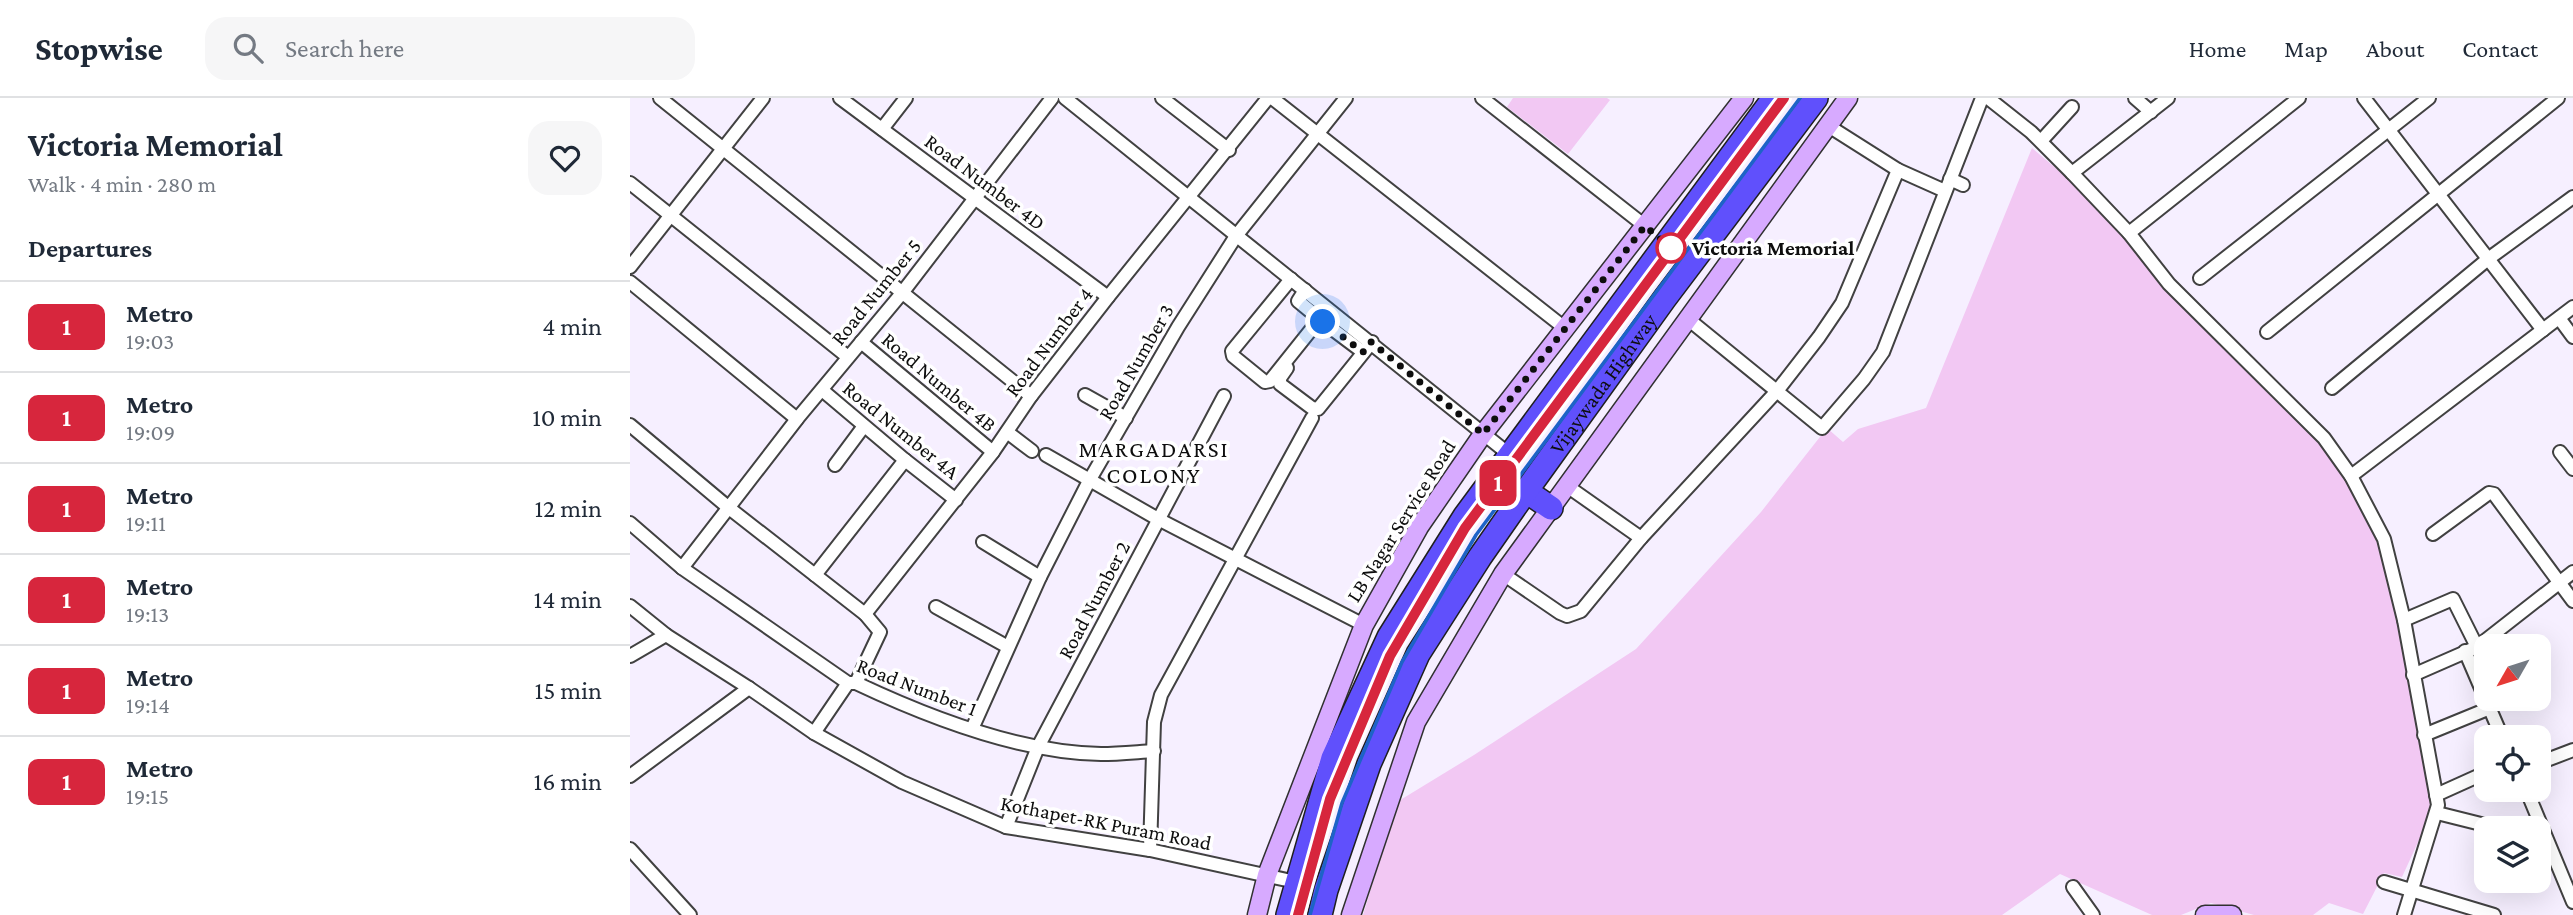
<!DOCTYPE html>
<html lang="en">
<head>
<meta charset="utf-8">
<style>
  body { margin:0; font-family:"Crimson Pro",serif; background:#f6f6f7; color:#1f2937; height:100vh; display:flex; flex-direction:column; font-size:26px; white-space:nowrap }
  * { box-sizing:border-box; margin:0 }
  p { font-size:23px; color:#747a83 }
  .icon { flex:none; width:38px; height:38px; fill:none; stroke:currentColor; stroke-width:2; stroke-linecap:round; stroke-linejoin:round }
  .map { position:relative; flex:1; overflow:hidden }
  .panel { display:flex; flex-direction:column; background:#fff; width:630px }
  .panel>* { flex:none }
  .badge { padding:0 14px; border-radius:10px; font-size:24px; line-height:46px }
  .needle { width:46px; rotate:231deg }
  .tools { position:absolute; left:1844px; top:536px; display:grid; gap:14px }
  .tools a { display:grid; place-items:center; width:77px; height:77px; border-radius:14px; background:#fff; box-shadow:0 7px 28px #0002; font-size:35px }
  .you { position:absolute; width:35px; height:35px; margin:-18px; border:5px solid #fff; border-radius:50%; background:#1a73e8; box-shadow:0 0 0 10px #1a73e833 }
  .map>.badge { position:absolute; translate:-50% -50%; box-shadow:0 0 0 4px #fff }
  h2 { padding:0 28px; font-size:26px; line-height:63px }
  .round { display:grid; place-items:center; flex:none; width:74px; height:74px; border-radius:21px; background:#f6f6f7 }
  .overview { display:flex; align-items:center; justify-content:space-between; height:119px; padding:0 28px }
  h1 { font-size:33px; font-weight:700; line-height:52px }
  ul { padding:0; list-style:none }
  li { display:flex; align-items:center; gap:21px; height:91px; padding:0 28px; border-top:2px solid #e0e1e3 }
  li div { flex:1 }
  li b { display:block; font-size:26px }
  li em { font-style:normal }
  li .badge { min-width:77px; font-weight:700; text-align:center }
  header { display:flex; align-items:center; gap:42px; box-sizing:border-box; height:98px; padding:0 35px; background:#fff; border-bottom:2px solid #e0e1e3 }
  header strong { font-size:33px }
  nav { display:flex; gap:38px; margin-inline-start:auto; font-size:24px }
  .search { width:490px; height:63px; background:#f6f6f7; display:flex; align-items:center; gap:18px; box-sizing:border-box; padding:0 24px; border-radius:21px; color:#747a83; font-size:26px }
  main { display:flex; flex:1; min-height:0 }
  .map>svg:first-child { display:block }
  .pitch { fill:#f2c8f3 }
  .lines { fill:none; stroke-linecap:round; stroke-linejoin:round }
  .street-casing { stroke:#414141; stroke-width:16 }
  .secondary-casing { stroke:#303030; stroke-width:21 }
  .highway-casing { stroke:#1f1f1f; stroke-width:26 }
  .street { stroke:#fff; stroke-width:12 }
  .secondary { stroke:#d7aaff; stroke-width:18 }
  .highway { stroke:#6050fc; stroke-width:23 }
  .rail { stroke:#1d63c7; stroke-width:3.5 }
  .line-casing { stroke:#fff; stroke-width:16 }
  .line { stroke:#d7263d; stroke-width:10 }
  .walk { stroke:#0e0e0e; stroke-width:7; stroke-dasharray:0 12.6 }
  .stop-dot { fill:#fff; stroke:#d7263d; stroke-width:3.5 }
  .labels { text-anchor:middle; stroke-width:7; stroke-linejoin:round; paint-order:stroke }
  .street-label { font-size:21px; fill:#0e0e0e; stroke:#fff }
  .stop-label { font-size:21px; font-weight:bold; fill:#0e0e0e; stroke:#fff; text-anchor:start }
  .neighbourhood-label { font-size:23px; letter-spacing:2px; fill:#0e0e0e; stroke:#fff }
</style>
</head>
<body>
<header>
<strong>Stopwise</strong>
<div class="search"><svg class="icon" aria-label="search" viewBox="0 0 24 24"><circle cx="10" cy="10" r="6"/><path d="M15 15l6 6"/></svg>Search here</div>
<nav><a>Home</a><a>Map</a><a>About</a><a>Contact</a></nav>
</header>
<main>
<section class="panel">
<div class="overview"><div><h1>Victoria Memorial</h1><p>Walk · 4 min · 280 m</p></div><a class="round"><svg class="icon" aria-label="heart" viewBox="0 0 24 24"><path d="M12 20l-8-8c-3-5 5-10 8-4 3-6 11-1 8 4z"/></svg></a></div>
<h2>Departures</h2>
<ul>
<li><span class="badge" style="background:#d7263d;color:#fff">1</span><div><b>Metro</b><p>19:03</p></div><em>4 min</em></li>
<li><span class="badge" style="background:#d7263d;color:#fff">1</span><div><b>Metro</b><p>19:09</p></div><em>10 min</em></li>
<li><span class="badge" style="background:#d7263d;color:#fff">1</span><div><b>Metro</b><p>19:11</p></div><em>12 min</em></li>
<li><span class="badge" style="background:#d7263d;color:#fff">1</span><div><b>Metro</b><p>19:13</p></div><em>14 min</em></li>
<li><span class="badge" style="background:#d7263d;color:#fff">1</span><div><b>Metro</b><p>19:14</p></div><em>15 min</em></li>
<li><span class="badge" style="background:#d7263d;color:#fff">1</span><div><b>Metro</b><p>19:15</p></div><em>16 min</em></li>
</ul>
</section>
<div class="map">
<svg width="1943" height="817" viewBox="0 0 1943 817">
  <rect width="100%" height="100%" fill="#f6efff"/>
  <!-- pitch -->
  <g class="pitch">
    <path d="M883,0H977L980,2L938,56L877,9Z"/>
    <path d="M1402,50L1435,78L1520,163L1533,186L1640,297L1701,356L1751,441L1771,523L1802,698L1800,718L1772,779L1754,775L1733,816L1699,805L1683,817H1624L1581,805L1551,817H1522L1430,776L1372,817H733L767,704L844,657L1006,551L1131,414L1197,330L1213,344L1228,331L1296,310Z"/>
  </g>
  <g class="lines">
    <defs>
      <g id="street">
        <path d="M30,0L401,298"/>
        <path d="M210,0L478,199"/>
        <path d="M435,0L880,357"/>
        <path d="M532,0L599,52"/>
        <path d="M642,0L936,231"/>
        <path d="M852,0L1015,128"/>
        <path d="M1358,0L1401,34L1442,75L1499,135L1539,186L1694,340L1721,378L1754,441L1774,522L1808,707L1774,817"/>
        <path d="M1505,0L1521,14"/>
        <path d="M1734,0L1913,232"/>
        <path d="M1197,27L1268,72L1315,93"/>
        <path d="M252,31L276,0"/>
        <path d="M1411,43L1442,9"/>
        <path d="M1442,75L1538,0"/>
        <path d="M1320,81L1333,87"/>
        <path d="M0,85L218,259"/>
        <path d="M1499,135L1669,0"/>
        <path d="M0,169L133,0"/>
        <path d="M1570,180L1799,0"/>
        <path d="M661,181L602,253L603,258L635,284L640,283L688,223L685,217L668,203L675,192"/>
        <path d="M0,184L167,321"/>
        <path d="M1929,220L1943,239"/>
        <path d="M1058,221L1192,330L1234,281L1253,254L1352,0"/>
        <path d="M693,224L733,254"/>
        <path d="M1637,234L1928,0"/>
        <path d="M231,244L363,354"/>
        <path d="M657,270L650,280V286L682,310L688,311L742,244"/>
        <path d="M1702,290L1858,161L1943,99"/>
        <path d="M192,292L275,362L326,402"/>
        <path d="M455,297L496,320"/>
        <path d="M0,327L99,410L235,516L250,534L226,585"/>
        <path d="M377,334L402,353"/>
        <path d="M1930,354L1943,371"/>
        <path d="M416,357L528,421L734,527"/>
        <path d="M205,367L234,328"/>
        <path d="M1721,378L1943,209"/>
        <path d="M937,388L1011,440"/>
        <path d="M0,425L52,470L218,585H226C298,619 390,655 471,656C489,656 507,654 524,653"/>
        <path d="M1803,436L1859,395L1864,396L1943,503"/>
        <path d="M353,444L410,479"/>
        <path d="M52,470L167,321L272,195L422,0"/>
        <path d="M873,476L930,515L937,518L951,513L1011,440L1147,293L1189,239L1212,205L1268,72"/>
        <path d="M185,477L275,362"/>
        <path d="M0,508L36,537L119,590L184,635L272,684L376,729L520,752L666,784"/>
        <path d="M306,509L378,549"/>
        <path d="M235,516L363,354L401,298L478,199L638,0"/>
        <path d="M1774,522L1823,501L1847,549"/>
        <path d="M1835,553L1872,639"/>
        <path d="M0,558L36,537"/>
        <path d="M1783,577L1847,549L1943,474"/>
        <path d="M342,631L410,479L459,383L548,229L606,138L716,0"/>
        <path d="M184,635L218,585"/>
        <path d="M1794,637L1860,610"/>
        <path d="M1909,665L1943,652"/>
        <path d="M0,678L119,590"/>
        <path d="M1896,691L1943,804"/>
        <path d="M1806,697L1857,674"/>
        <path d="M1807,715L1867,730"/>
        <path d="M376,729L408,649L594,298"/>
        <path d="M0,751L60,817"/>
        <path d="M520,752L524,624L531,597L682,320"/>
        <path d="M1754,784L1864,817"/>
        <path d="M1443,789L1463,817"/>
      </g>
      <g id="secondary">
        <path d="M627,817L637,777L734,527L789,429L853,336L1114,0"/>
        <path d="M721,817L786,624L873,476L1218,0"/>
        <path d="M1575,817H1602"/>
      </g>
      <g id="highway">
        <path d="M896,393L921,410"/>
        <path d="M658,817L703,660L759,539L835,418L1144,0"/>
        <path id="s1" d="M690,817L696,792L739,666L788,556L850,459L896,393L1035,200L1186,0"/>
      </g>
    </defs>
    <!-- street casing -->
    <use href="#street" class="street-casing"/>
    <!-- secondary casing -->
    <use href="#secondary" class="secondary-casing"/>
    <!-- highway casing -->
    <use href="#highway" class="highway-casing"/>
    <!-- street -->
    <use href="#street" class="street"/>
    <!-- secondary -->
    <use href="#secondary" class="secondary"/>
    <!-- highway -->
    <use href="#highway" class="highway"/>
    <!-- rail -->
    <g class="rail">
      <path d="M668,817L700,701L760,558L835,430L1155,0"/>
      <path d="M680,817L712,705L772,564L846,437L1170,0"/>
    </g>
  </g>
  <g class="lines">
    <defs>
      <path id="line" d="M668,817L700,701L760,558L835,430L1154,0"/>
    </defs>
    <!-- line casing -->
    <use href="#line" class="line-casing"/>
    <!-- line -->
    <use href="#line" class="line"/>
    <!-- walk -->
    <path class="walk" d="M693,224L733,254L741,244L853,336L1015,128L1041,150"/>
  </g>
  <!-- markers -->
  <circle class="stop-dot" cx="1041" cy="150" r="14"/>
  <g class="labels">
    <!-- street labels -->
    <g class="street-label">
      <text transform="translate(355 84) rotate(37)" y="7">Road Number 4D</text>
      <text transform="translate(246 194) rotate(-51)" y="7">Road Number 5</text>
      <text transform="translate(419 244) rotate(-53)" y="7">Road Number 4</text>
      <text transform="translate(506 264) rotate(-60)" y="7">Road Number 3</text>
      <text transform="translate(309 284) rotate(40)" y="7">Road Number 4B</text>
      <text dy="7" stroke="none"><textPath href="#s1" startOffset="607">Vijaywada Highway</textPath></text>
      <text transform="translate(271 332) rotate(39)" y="7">Road Number 4A</text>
      <text transform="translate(771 423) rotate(-58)" y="7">LB Nagar Service Road</text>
      <text transform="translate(464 502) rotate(-62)" y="7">Road Number 2</text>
      <text transform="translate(287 589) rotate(21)" y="7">Road Number 1</text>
      <text transform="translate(476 725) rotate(11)" y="7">Kothapet-RK Puram Road</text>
    </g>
    <!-- stop labels -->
    <g class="stop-label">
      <text x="1062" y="157">Victoria Memorial</text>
    </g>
    <!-- neighbourhood labels -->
    <g class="neighbourhood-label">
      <text x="524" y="359">MARGADARSI<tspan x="524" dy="26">COLONY</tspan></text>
    </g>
  </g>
</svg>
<div class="tools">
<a><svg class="needle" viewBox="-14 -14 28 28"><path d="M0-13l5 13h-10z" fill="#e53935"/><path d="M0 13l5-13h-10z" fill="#747a83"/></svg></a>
<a><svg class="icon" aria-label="locate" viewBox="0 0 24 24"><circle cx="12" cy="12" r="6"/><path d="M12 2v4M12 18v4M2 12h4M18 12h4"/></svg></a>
<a><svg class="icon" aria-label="layers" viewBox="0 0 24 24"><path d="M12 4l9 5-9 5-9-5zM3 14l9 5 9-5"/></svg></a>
</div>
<div class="you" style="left:693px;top:224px"></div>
<b class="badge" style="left:868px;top:385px;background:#d7263d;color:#fff">1</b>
</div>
</main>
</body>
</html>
